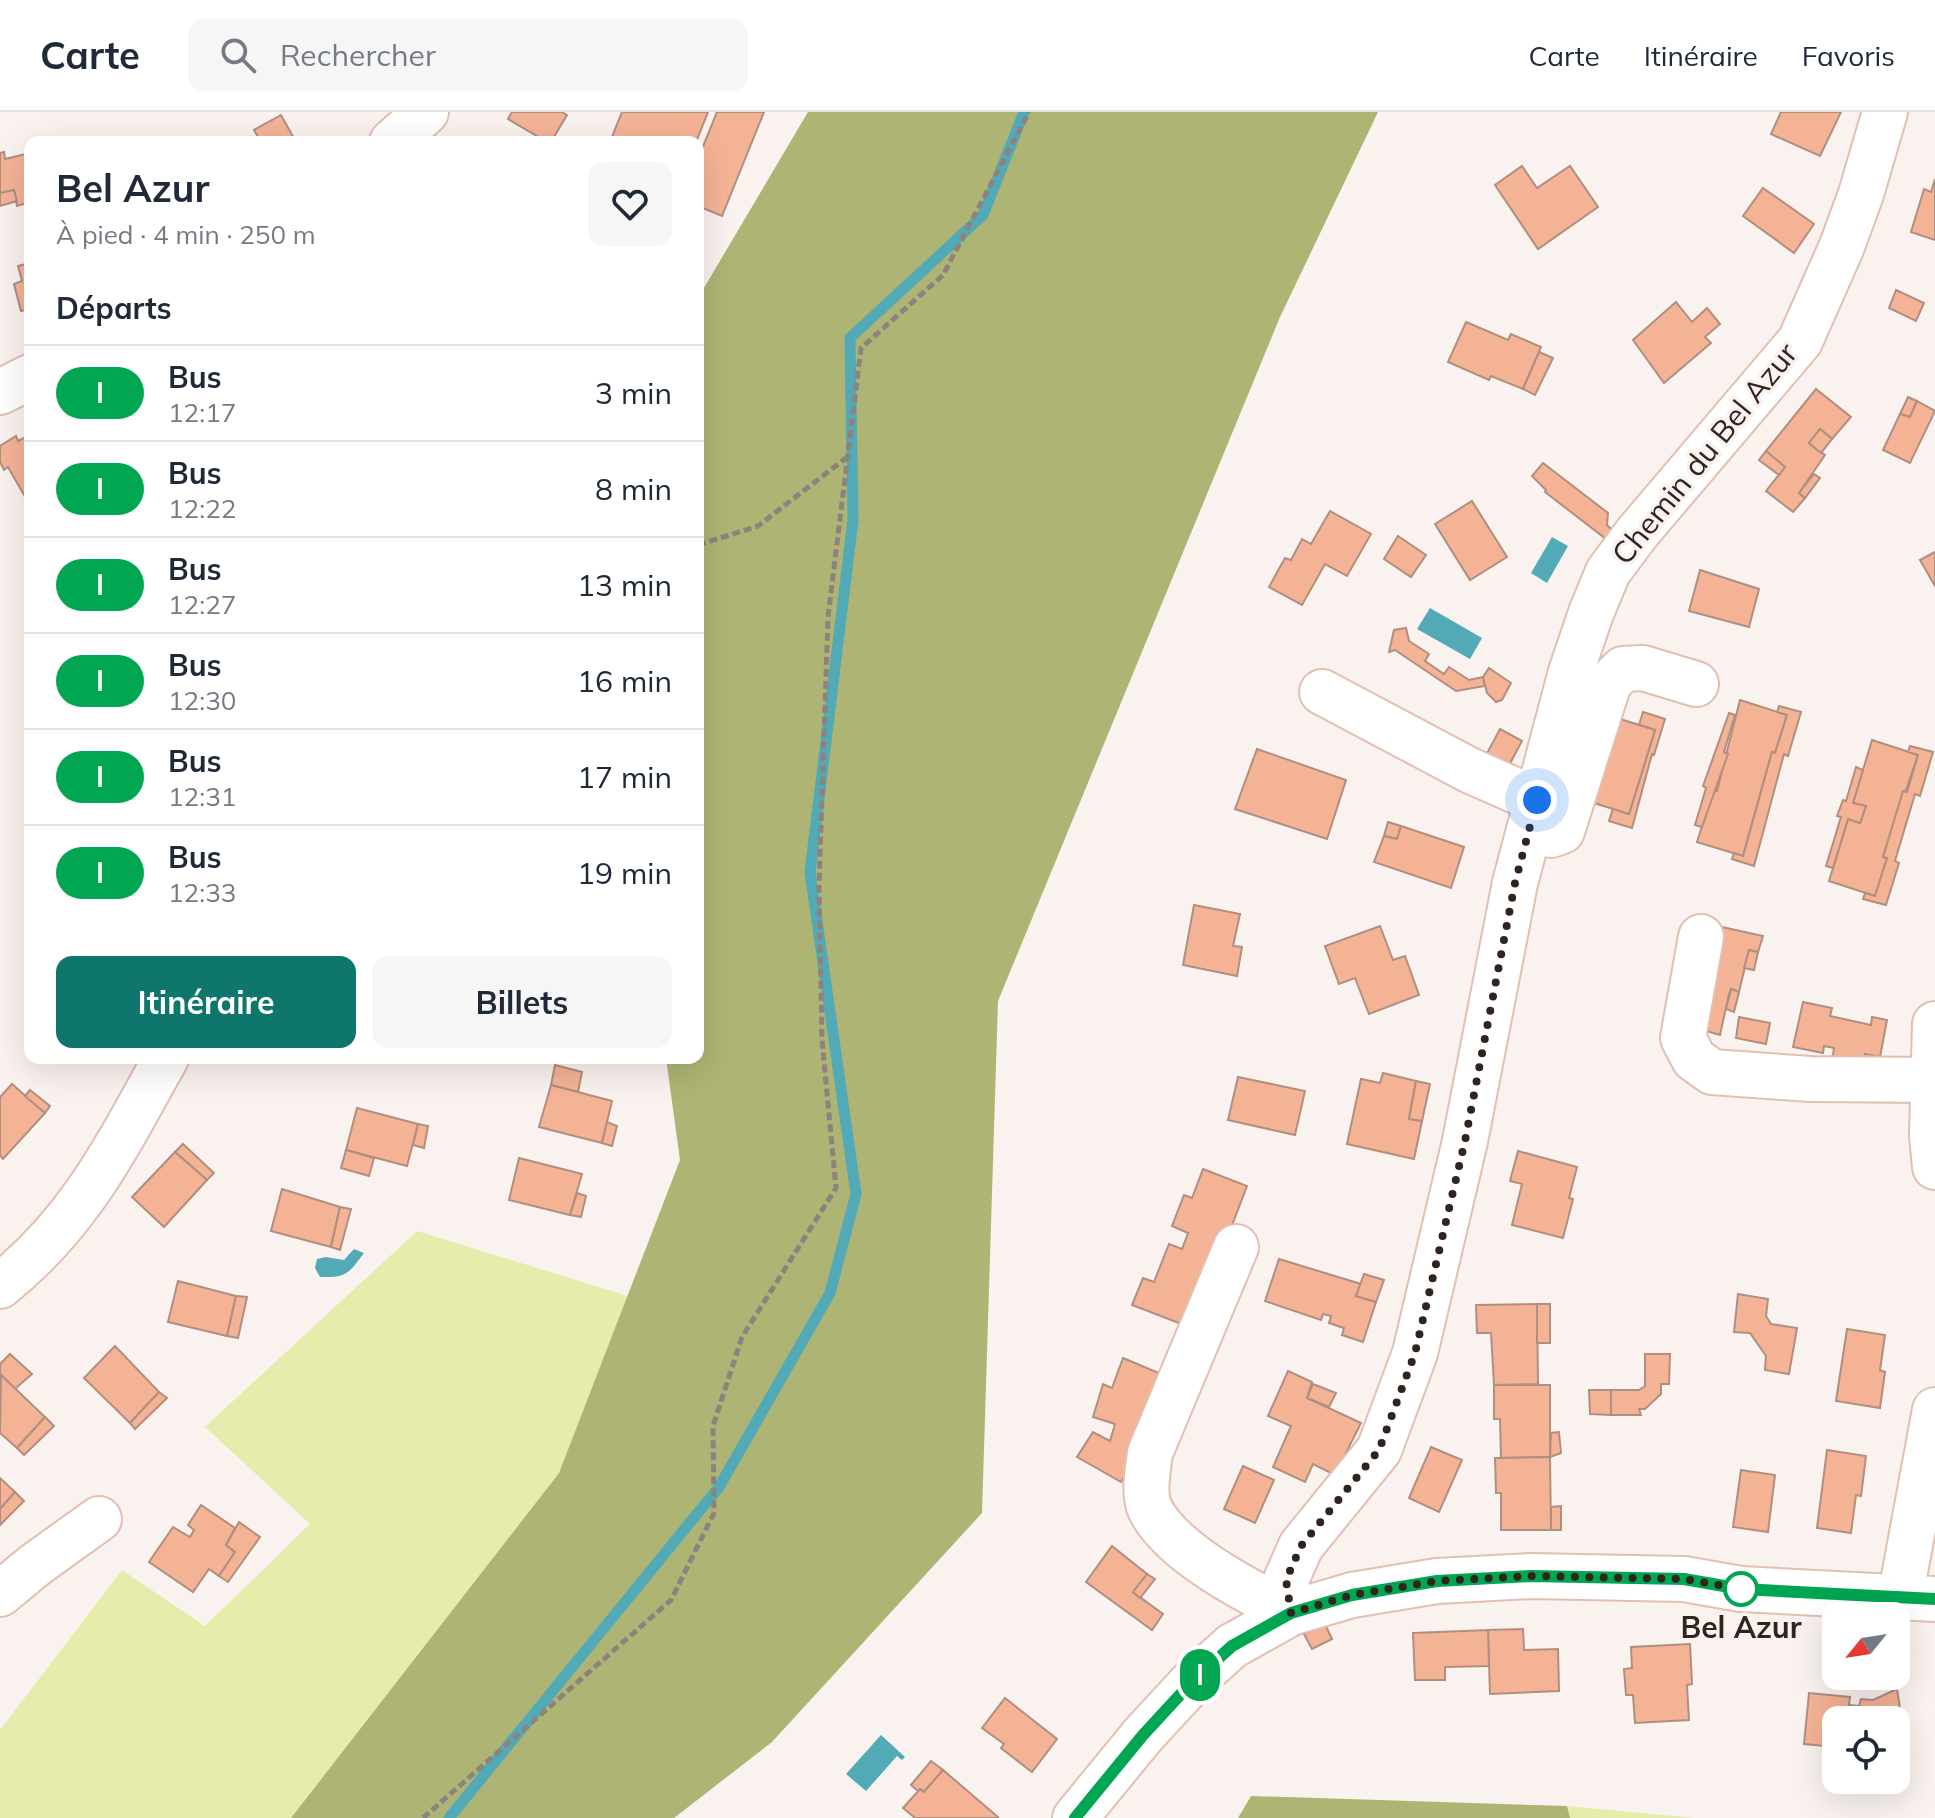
<!DOCTYPE html>
<html lang="fr">
<head>
<meta charset="utf-8">
<style>
  body { margin:0; font-family:Mulish,sans-serif; background:#f6f6f7; color:#1f2937; height:100vh; display:flex; flex-direction:column; font-size:30px; white-space:nowrap }
  * { box-sizing:border-box; margin:0 }
  p { font-size:26px; color:#747a83 }
  .icon { flex:none; width:44px; height:44px; fill:none; stroke:currentColor; stroke-width:2; stroke-linecap:round; stroke-linejoin:round }
  .map { position:relative; flex:1; overflow:hidden }
  .drawer { position:absolute; left:24px; top:24px; width:680px; height:928px; display:flex; flex-direction:column; background:#fff; border-radius:16px; box-shadow:0 8px 32px #0002 }
  .drawer>* { flex:none }
  .badge { padding:0 16px; border-radius:26px; font-size:28px; line-height:52px }
  .needle { width:52px; rotate:240deg }
  .fabs { position:absolute; left:1822px; top:1490px; display:grid; gap:16px }
  .fabs a { display:grid; place-items:center; width:88px; height:88px; border-radius:16px; background:#fff; box-shadow:0 8px 32px #0002; font-size:40px }
  .you { position:absolute; width:40px; height:40px; margin:-20px; border:6px solid #fff; border-radius:50%; background:#1a73e8; box-shadow:0 0 0 12px #1a73e833 }
  .map>.badge { position:absolute; translate:-50% -50%; box-shadow:0 0 0 4px #fff }
  h2 { padding:0 32px; font-size:30px; line-height:72px }
  .round { display:grid; place-items:center; flex:none; width:84px; height:84px; border-radius:16px; background:#f6f6f7 }
  .headline { display:flex; align-items:center; justify-content:space-between; height:136px; padding:0 32px }
  h1 { font-size:38px; font-weight:700; line-height:60px }
  .action { display:flex; gap:16px; margin-top:auto; padding:16px 32px }
  .action a { flex:1; height:92px; border-radius:16px; background:#0f766e; color:#fff; font-size:32px; font-weight:700; line-height:92px; text-align:center }
  .action a+a { background:#f6f6f7; color:#1f2937 }
  ul { padding:0; list-style:none }
  li { display:flex; align-items:center; gap:24px; height:96px; padding:0 32px; border-top:2px solid #e0e1e3 }
  li div { flex:1 }
  li b { display:block; font-size:30px }
  li em { font-style:normal }
  li .badge { min-width:88px; font-weight:700; text-align:center }
  header { display:flex; align-items:center; gap:48px; box-sizing:border-box; height:112px; padding:0 40px; background:#fff; border-bottom:2px solid #e0e1e3 }
  header strong { font-size:38px }
  nav { display:flex; gap:44px; margin-inline-start:auto; font-size:28px }
  .search { width:560px; height:72px; background:#f6f6f7; display:flex; align-items:center; gap:20px; box-sizing:border-box; padding:0 28px; border-radius:16px; color:#747a83; font-size:30px }
  .map>svg:first-child { display:block }
  .green { fill:#e6edac }
  .forest { fill:#aeb473 }
  .water { fill:#52aab7 }
  .lines { fill:none; stroke-linecap:round; stroke-linejoin:round }
  .stream { stroke:#52aab7; stroke-width:11 }
  .building { fill:#f5b396; stroke:#b08e80; stroke-width:2 }
  .minor-casing { stroke:#e3bfb0; stroke-width:48 }
  .path { stroke:#8d827e; stroke-width:5; stroke-dasharray:8 4; stroke-linecap:butt }
  .minor { stroke:#fff; stroke-width:44 }
  .line-casing { stroke:#fff; stroke-width:18 }
  .line { stroke:#00a651; stroke-width:12 }
  .walk { stroke:#31231e; stroke-width:8; stroke-dasharray:0 14.4 }
  .stop-dot { fill:#fff; stroke:#00a651; stroke-width:4 }
  .labels { text-anchor:middle; stroke-width:7; stroke-linejoin:round; paint-order:stroke }
  .street-label { font-size:30px; fill:#31231e; stroke:#faf2ef }
  .stop-label { font-size:30px; font-weight:bold; fill:#31231e; stroke:#faf2ef }
</style>
</head>
<body>
<header>
<strong>Carte</strong>
<div class="search"><svg class="icon" aria-label="search" viewBox="0 0 24 24"><circle cx="10" cy="10" r="6"/><path d="M15 15l6 6"/></svg>Rechercher</div>
<nav><a>Carte</a><a>Itinéraire</a><a>Favoris</a></nav>
</header>
<div class="map">
<svg width="1935" height="1706" viewBox="0 0 1935 1706">
  <rect width="100%" height="100%" fill="#faf2ef"/>
  <!-- green -->
  <g class="green">
    <path d="M417,1119L628,1184L559,1361L291,1706H0V1618L122,1458L205,1514L310,1412L205,1315Z"/>
    <path d="M1567,1694L1696,1706H1570Z"/>
  </g>
  <!-- forest -->
  <g class="forest">
    <path d="M808,0H1378L1280,205L998,889L982,1401L772,1630L674,1706H291L559,1361L680,1048L666,946H698V186Z"/>
    <path d="M1251,1684L1567,1694L1570,1706H1238Z"/>
  </g>
  <!-- water -->
  <g class="water">
    <path d="M1552,425L1568,434L1547,471L1531,461Z"/>
    <path d="M1430,496L1482,526L1470,547L1417,517Z"/>
    <path d="M354,1137L364,1141C349,1161 347,1166 320,1165L315,1156L317,1147L326,1145L344,1148Z"/>
    <path d="M881,1623L905,1645L902,1648L897,1644L866,1679L846,1662Z"/>
  </g>
  <g class="lines">
    <!-- stream -->
    <path class="stream" d="M449,1706L719,1375L830,1181L856,1082L810,760L853,408L850,226L983,103L1024,0"/>
  </g>
  <!-- building -->
  <g class="building">
    <path d="M512,0H562L567,3L551,30H547L508,7Z"/>
    <path d="M622,0H708L696,30H610Z"/>
    <path d="M717,0H764L722,104L698,94V47Z"/>
    <path d="M1781,0H1841L1820,44L1771,22Z"/>
    <path d="M281,3L296,30H261L254,18Z"/>
    <path d="M4,40L5,47L30,41V90L17,94L14,78L0,81V41Z"/>
    <path d="M1522,54L1537,76L1570,54L1598,95L1538,137L1495,73Z"/>
    <path d="M1935,67V128L1911,120L1924,77L1931,80Z"/>
    <path d="M1763,76L1814,112L1794,141L1743,104Z"/>
    <path d="M14,78L17,89L0,94V81Z"/>
    <path d="M30,151V197L21,199L14,172L22,169L18,154Z"/>
    <path d="M1896,178L1924,191L1916,209L1889,196Z"/>
    <path d="M1676,190L1692,210L1707,196L1720,212L1705,225L1711,231L1664,271L1633,228Z"/>
    <path d="M1466,210L1508,228L1511,222L1541,235L1523,277L1491,264L1489,268L1448,250Z"/>
    <path d="M1539,240L1553,246L1535,283L1523,277Z"/>
    <path d="M1816,277L1851,305L1832,327L1820,317L1809,331L1825,343L1799,381L1805,386L1793,400L1766,379L1785,355L1766,339Z"/>
    <path d="M1908,285L1917,289L1910,305L1900,302Z"/>
    <path d="M1917,289L1935,299L1910,351L1883,338L1900,302L1910,305Z"/>
    <path d="M1820,317L1832,327L1821,341L1809,331Z"/>
    <path d="M30,323V386L27,388L8,355L4,358L0,350V334L16,324L18,329Z"/>
    <path d="M1766,339L1785,355L1779,363L1759,348Z"/>
    <path d="M1543,351L1608,401L1607,413L1612,418L1606,427L1545,380L1546,378L1532,364Z"/>
    <path d="M1814,362L1820,366L1805,386L1799,381Z"/>
    <path d="M1472,389L1507,445L1470,468L1435,412Z"/>
    <path d="M1330,399L1371,422L1347,464L1325,452L1302,493L1269,475L1285,446L1291,448L1302,427L1311,432Z"/>
    <path d="M1398,424L1426,443L1411,465L1384,447Z"/>
    <path d="M1935,440V474L1920,448Z"/>
    <path d="M1700,458L1759,477L1749,515L1689,499Z"/>
    <path d="M1406,516L1409,529L1429,542L1425,549L1444,562L1449,555L1469,568L1483,565L1485,574L1456,579L1395,538L1389,540L1394,518Z"/>
    <path d="M1489,556L1511,571L1502,588L1496,590L1487,581L1483,565Z"/>
    <path d="M1740,588L1787,603L1775,641L1772,640L1743,744L1697,730L1713,678L1717,679Z"/>
    <path d="M1779,594L1801,600L1788,644L1784,642L1754,754L1732,747L1734,741L1743,744L1772,640L1775,641L1787,603L1777,600Z"/>
    <path d="M1643,600L1665,607L1654,643L1652,642L1632,716L1609,709L1613,696L1629,702L1655,618L1639,613Z"/>
    <path d="M1729,601L1735,603L1724,640L1728,642L1702,715L1695,713L1706,676L1703,674Z"/>
    <path d="M1617,606L1655,618L1629,702L1591,690Z"/>
    <path d="M1500,617L1522,629L1506,659L1484,647Z"/>
    <path d="M1872,628L1918,643L1883,745L1887,746L1875,784L1829,769L1848,707L1860,711L1866,694L1853,691Z"/>
    <path d="M1910,634L1933,640L1920,684L1915,682L1895,749L1899,751L1886,793L1863,787L1865,781L1875,784L1887,746L1883,745L1903,679L1907,680L1918,643L1908,640Z"/>
    <path d="M1257,637L1346,668L1327,727L1235,697Z"/>
    <path d="M1856,655L1863,658L1853,691L1866,694L1860,711L1848,707L1833,756L1826,754L1841,705L1837,704L1843,688L1846,689Z"/>
    <path d="M1388,710L1401,714L1397,727L1384,724Z"/>
    <path d="M1401,714L1464,735L1451,776L1374,750L1384,724L1397,727Z"/>
    <path d="M1194,793L1240,802L1233,834L1242,835L1237,864L1183,853Z"/>
    <path d="M1380,814L1393,848L1405,844L1419,883L1369,902L1355,866L1339,872L1325,834Z"/>
    <path d="M1722,815L1763,824L1758,840L1749,838L1739,880L1731,877L1729,882L1720,923L1700,917Z"/>
    <path d="M1749,838L1758,840L1754,858L1744,856Z"/>
    <path d="M1731,877L1739,880L1734,900L1726,897Z"/>
    <path d="M1803,890L1832,896L1830,904L1871,913L1872,905L1887,908L1880,945L1865,942L1862,955L1832,949L1834,936L1824,934L1823,941L1793,935Z"/>
    <path d="M1739,905L1770,911L1766,932L1736,926Z"/>
    <path d="M555,953L582,960L578,980L551,973Z"/>
    <path d="M1383,961L1416,969L1409,1007L1422,1009L1414,1047L1347,1032L1361,967L1380,971Z"/>
    <path d="M1238,965L1305,979L1295,1023L1228,1008Z"/>
    <path d="M1416,969L1430,972L1422,1009L1409,1007Z"/>
    <path d="M12,972L45,1001L3,1047L0,1043V985Z"/>
    <path d="M551,973L612,989L602,1031L539,1015Z"/>
    <path d="M30,978L50,994L45,1001L25,984Z"/>
    <path d="M357,996L418,1012L407,1054L346,1038Z"/>
    <path d="M607,1010L617,1014L612,1034L602,1031Z"/>
    <path d="M418,1012L428,1014L424,1036L413,1033Z"/>
    <path d="M183,1032L214,1061L207,1068L175,1040Z"/>
    <path d="M346,1038L374,1046L369,1064L341,1056Z"/>
    <path d="M1518,1039L1577,1055L1569,1086L1573,1087L1563,1126L1512,1113L1522,1072L1510,1069Z"/>
    <path d="M175,1040L207,1068L164,1115L132,1085Z"/>
    <path d="M519,1046L582,1062L570,1103L509,1088Z"/>
    <path d="M1203,1057L1247,1074L1224,1134L1184,1213L1132,1193L1143,1166L1154,1170L1169,1132L1182,1137L1188,1121L1172,1114L1184,1083L1192,1086Z"/>
    <path d="M282,1077L340,1095L331,1135L271,1119Z"/>
    <path d="M577,1081L586,1084L581,1105L570,1103Z"/>
    <path d="M340,1095L351,1097L340,1138L331,1135Z"/>
    <path d="M1279,1147L1361,1172L1356,1184L1376,1190L1363,1230L1342,1223L1344,1216L1329,1211L1331,1204L1323,1202L1321,1208L1265,1189Z"/>
    <path d="M1364,1162L1384,1168L1376,1190L1356,1184Z"/>
    <path d="M178,1169L236,1184L227,1224L168,1210Z"/>
    <path d="M1738,1182L1768,1187L1766,1204L1771,1212L1797,1216L1789,1262L1765,1258L1766,1244L1750,1221L1734,1220Z"/>
    <path d="M236,1184L247,1185L238,1226L227,1224Z"/>
    <path d="M1537,1192L1538,1272L1494,1273L1491,1221H1477L1476,1193Z"/>
    <rect x="1537" y="1192" width="13" height="39"/>
    <path d="M1847,1217L1885,1223L1880,1258L1885,1260L1880,1296L1836,1289Z"/>
    <path d="M115,1234L159,1280L130,1311L84,1266Z"/>
    <path d="M10,1242L32,1262L15,1277L0,1262V1252Z"/>
    <path d="M1645,1242H1670L1669,1272H1661V1282L1645,1297H1639L1641,1303H1611V1278H1639L1645,1274Z"/>
    <path d="M1123,1246L1166,1264L1137,1344L1121,1370L1077,1345L1093,1320L1110,1329L1115,1312L1093,1305L1103,1272L1112,1276Z"/>
    <path d="M1288,1259L1312,1270L1307,1286L1361,1311L1335,1363L1313,1352L1305,1370L1273,1355L1291,1314L1268,1304Z"/>
    <path d="M1,1263L45,1305L17,1336L0,1321Z"/>
    <path d="M1313,1272L1336,1281L1329,1295L1307,1286Z"/>
    <path d="M1494,1273H1550V1345L1501,1346L1500,1307H1494Z"/>
    <path d="M1589,1278H1611V1303L1590,1302Z"/>
    <path d="M159,1280L167,1286L135,1317L130,1311Z"/>
    <path d="M45,1305L54,1314L24,1343L17,1336Z"/>
    <path d="M1559,1320L1561,1341L1550,1345L1551,1321Z"/>
    <path d="M1431,1335L1462,1348L1439,1400L1409,1386Z"/>
    <path d="M1827,1338L1866,1344L1861,1384L1856,1383L1851,1421L1817,1416Z"/>
    <path d="M1550,1345L1551,1418H1501V1381H1496L1495,1346Z"/>
    <path d="M1243,1354L1274,1368L1255,1411L1224,1397Z"/>
    <path d="M1741,1358L1775,1363L1768,1420L1733,1415Z"/>
    <path d="M0,1366L15,1380L0,1397Z"/>
    <path d="M15,1380L24,1389L0,1413V1397Z"/>
    <path d="M201,1393L235,1416L226,1433L235,1440L219,1464L209,1457L193,1480L149,1450L173,1415L190,1425L194,1418L188,1413Z"/>
    <path d="M1561,1394V1418H1551V1395Z"/>
    <path d="M239,1410L260,1425L228,1470L219,1464L235,1440L226,1433Z"/>
    <path d="M1112,1434L1147,1462L1133,1480L1163,1502L1152,1518L1086,1470Z"/>
    <path d="M1147,1462L1155,1467L1140,1486L1133,1480Z"/>
    <path d="M1325,1512L1332,1527L1312,1537L1304,1522Z"/>
    <path d="M1523,1517L1524,1538L1558,1537L1559,1579L1490,1582L1488,1518Z"/>
    <path d="M1488,1518L1489,1554L1445,1555V1568H1415L1413,1521Z"/>
    <path d="M1690,1532L1692,1572L1687,1573L1689,1608L1635,1611L1633,1583H1626L1624,1557L1632,1556L1631,1535Z"/>
    <path d="M1897,1577L1902,1609L1896,1612V1608H1836V1635L1804,1632L1809,1581L1850,1585L1849,1593L1859,1594L1861,1587L1873,1588Z"/>
    <path d="M1005,1586L1057,1627L1032,1660L1001,1636L1004,1632L982,1616Z"/>
    <path d="M931,1649L943,1658L924,1680L920,1677L918,1679L911,1673Z"/>
    <path d="M943,1658L998,1705L997,1706H915L903,1696L920,1677L924,1680Z"/>
  </g>
  <g class="lines">
    <defs>
      <g id="minor">
        <path d="M392,30L426,0"/>
        <path d="M0,280L30,265"/>
        <path d="M1322,580L1469,658L1537,688"/>
        <path d="M1529,719L1551,723L1562,719L1609,571L1623,557L1643,556L1696,572"/>
        <path d="M1701,825L1683,926L1694,947L1712,960L1810,967L1933,968"/>
        <path d="M1935,912L1932,1023L1935,1055"/>
        <path d="M1236,1135L1150,1341C1148,1357 1143,1382 1150,1397C1172,1441 1249,1480 1291,1501"/>
        <path d="M0,1174C81,1109 117,1034 166,946"/>
        <path d="M0,1482L35,1453L99,1407"/>
        <path d="M1903,1485L1904,1465L1935,1298"/>
        <path d="M1291,1501L1286,1468L1301,1434L1379,1338L1415,1241L1465,1029L1515,771L1571,560L1591,501L1608,460L1637,421L1800,229L1842,134L1861,82L1885,0"/>
        <path d="M1075,1706L1143,1623L1191,1571L1232,1534L1291,1501L1352,1483L1437,1469L1531,1464L1684,1467L1741,1477L1935,1487"/>
      </g>
    </defs>
    <!-- minor casing -->
    <use href="#minor" class="minor-casing"/>
    <!-- path -->
    <g class="path">
      <path d="M698,433L758,414L846,346"/>
      <path d="M423,1706L671,1488L714,1401L713,1314L742,1225L836,1076L822,928L819,773L828,505L861,236L943,163L1029,0"/>
    </g>
    <!-- minor -->
    <use href="#minor" class="minor"/>
  </g>
  <g class="lines">
    <defs>
      <path id="line" d="M1075,1706L1143,1623L1191,1571L1232,1534L1291,1501L1352,1483L1437,1469L1531,1464L1684,1467L1741,1477L1935,1487"/>
    </defs>
    <!-- line casing -->
    <use href="#line" class="line-casing"/>
    <!-- line -->
    <use href="#line" class="line"/>
    <!-- walk -->
    <path class="walk" d="M1537,688L1515,771L1465,1029L1415,1241L1379,1338L1301,1434L1286,1468L1291,1501L1352,1483L1437,1469L1531,1464L1684,1467L1741,1477"/>
  </g>
  <!-- markers -->
  <circle class="stop-dot" cx="1741" cy="1477" r="16"/>
  <g class="labels">
    <!-- street labels -->
    <g class="street-label">
      <text transform="translate(1705 342) rotate(-51)" y="10">Chemin du Bel Azur</text>
    </g>
    <!-- stop labels -->
    <g class="stop-label">
      <text x="1741" y="1526">Bel Azur</text>
    </g>
  </g>
</svg>
<div class="fabs">
<a><svg class="needle" viewBox="-14 -14 28 28"><path d="M0-13l5 13h-10z" fill="#e53935"/><path d="M0 13l5-13h-10z" fill="#747a83"/></svg></a>
<a><svg class="icon" aria-label="locate" viewBox="0 0 24 24"><circle cx="12" cy="12" r="6"/><path d="M12 2v4M12 18v4M2 12h4M18 12h4"/></svg></a>
</div>
<div class="you" style="left:1537px;top:688px"></div>
<b class="badge" style="left:1200px;top:1563px;background:#00a651;color:#fff">I</b>
<section class="drawer">
<div class="headline"><div><h1>Bel Azur</h1><p>À pied · 4 min · 250 m</p></div><a class="round"><svg class="icon" aria-label="heart" viewBox="0 0 24 24"><path d="M12 20l-8-8c-3-5 5-10 8-4 3-6 11-1 8 4z"/></svg></a></div>
<h2>Départs</h2>
<ul>
<li><span class="badge" style="background:#00a651;color:#fff">I</span><div><b>Bus</b><p>12:17</p></div><em>3 min</em></li>
<li><span class="badge" style="background:#00a651;color:#fff">I</span><div><b>Bus</b><p>12:22</p></div><em>8 min</em></li>
<li><span class="badge" style="background:#00a651;color:#fff">I</span><div><b>Bus</b><p>12:27</p></div><em>13 min</em></li>
<li><span class="badge" style="background:#00a651;color:#fff">I</span><div><b>Bus</b><p>12:30</p></div><em>16 min</em></li>
<li><span class="badge" style="background:#00a651;color:#fff">I</span><div><b>Bus</b><p>12:31</p></div><em>17 min</em></li>
<li><span class="badge" style="background:#00a651;color:#fff">I</span><div><b>Bus</b><p>12:33</p></div><em>19 min</em></li>
</ul>
<div class="action"><a>Itinéraire</a><a>Billets</a></div>
</section>
</div>
</body>
</html>
